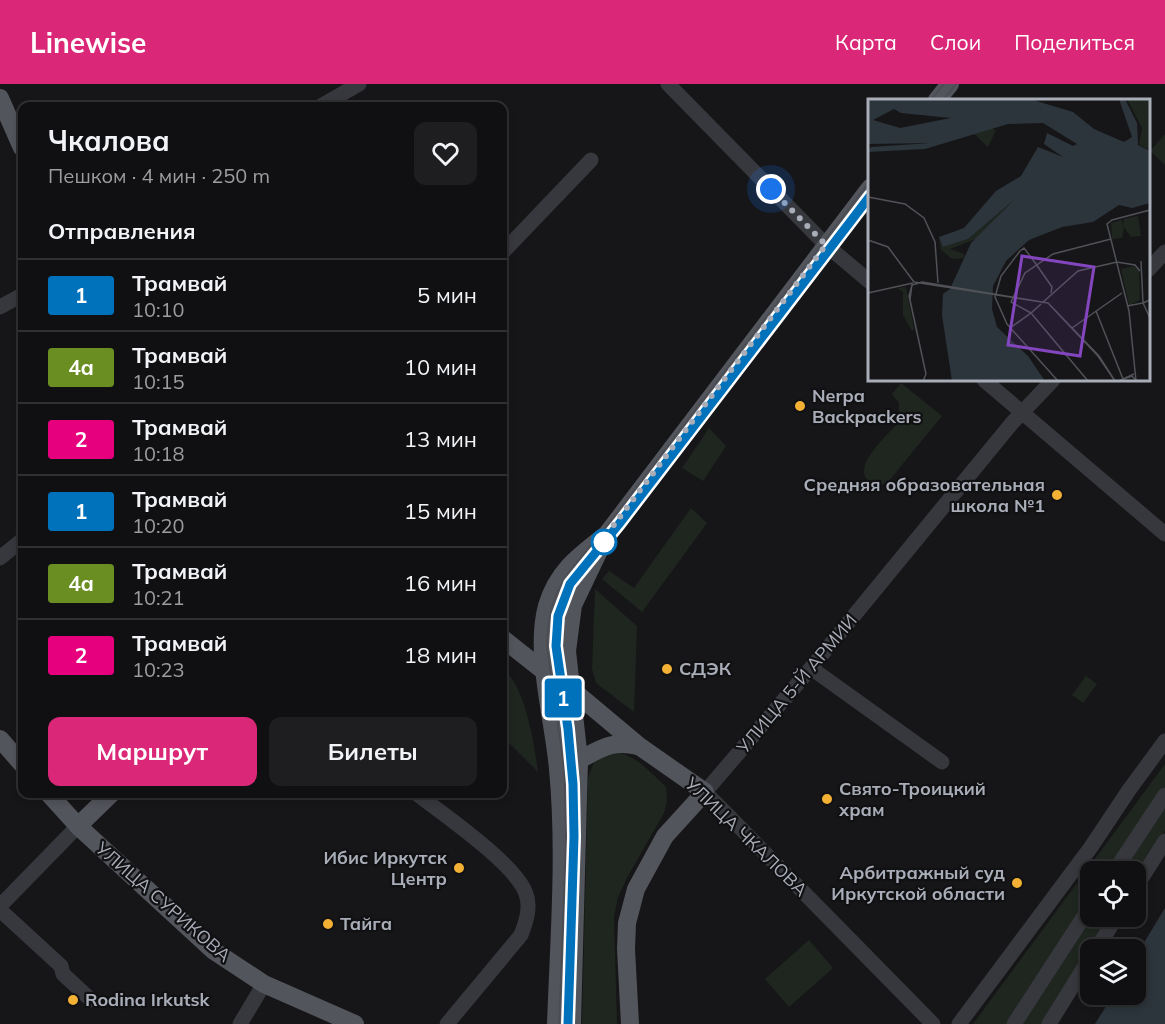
<!DOCTYPE html>
<html lang="ru">
<head>
<meta charset="utf-8">
<style>
  body { margin:0; font-family:Mulish,sans-serif; background:#1e1e20; color:#f1f3f6; height:100vh; display:flex; flex-direction:column; font-size:22px; white-space:nowrap }
  * { box-sizing:border-box; margin:0 }
  p { font-size:20px; color:#9c9d9f }
  .icon { flex:none; width:33px; height:33px; fill:none; stroke:currentColor; stroke-width:2; stroke-linecap:round; stroke-linejoin:round }
  .map { position:relative; flex:1; overflow:hidden }
  .side { position:absolute; left:18px; top:18px; width:489px; height:696px; display:flex; flex-direction:column; background:#101012; border-radius:12px; box-shadow:0 3px 9px #0003,0 0 0 2px #303032 }
  .side>* { flex:none }
  .badge { padding:0 12px; border-radius:4px; font-size:21px; line-height:39px }
  .buttons { position:absolute; left:1080px; top:777px; display:grid; gap:12px }
  .buttons a { display:grid; place-items:center; width:66px; height:66px; border-radius:12px; background:#101012; box-shadow:0 3px 9px #0003,0 0 0 2px #303032; font-size:30px }
  .you { position:absolute; width:30px; height:30px; margin:-15px; border:4px solid #fff; border-radius:50%; background:#1a73e8; box-shadow:0 0 0 9px #1a73e833 }
  .map>.badge { position:absolute; translate:-50% -50%; box-shadow:0 0 0 3px #fff }
  h2 { padding:0 30px; font-size:22px; line-height:54px }
  .round { display:grid; place-items:center; flex:none; width:63px; height:63px; border-radius:12px; background:#1e1e20 }
  .head { display:flex; align-items:center; justify-content:space-between; height:102px; padding:0 30px }
  h1 { font-size:28px; font-weight:700; line-height:45px }
  .primary-button { display:flex; gap:12px; margin-top:auto; padding:12px 30px }
  .primary-button a { flex:1; height:69px; border-radius:12px; background:#db2777; color:#fff; font-size:24px; font-weight:700; line-height:69px; text-align:center }
  .primary-button a+a { background:#1e1e20; color:#f1f3f6 }
  ul { padding:0; list-style:none }
  li { display:flex; align-items:center; gap:18px; height:72px; padding:0 30px; border-top:2px solid #303032 }
  li div { flex:1 }
  li b { display:block; font-size:22px }
  li em { font-style:normal }
  li .badge { min-width:66px; font-weight:700; text-align:center }
  header { display:flex; align-items:center; gap:36px; box-sizing:border-box; height:84px; padding:0 30px; background:#db2777; color:#fff }
  header strong { font-size:28px }
  nav { display:flex; gap:33px; margin-inline-start:auto; font-size:21px }
  .map>svg:first-child { display:block }
  .green { fill:#1e261f }
  .water { fill:#2c353c }
  .lines { fill:none; stroke-linecap:round; stroke-linejoin:round }
  .minor { stroke:#37383d; stroke-width:15 }
  .major { stroke:#53555c; stroke-width:18 }
  .tram { stroke:#4a4c52; stroke-width:1.5 }
  .line-casing { stroke:#fff; stroke-width:14 }
  .line { stroke:#0072bc; stroke-width:9 }
  .walk { stroke:#a8adb8; stroke-width:6; stroke-dasharray:0 10.8 }
  .poi-dot { fill:#f2b134; stroke:#111113; stroke-width:2 }
  .stop-dot { fill:#fff; stroke:#0072bc; stroke-width:3 }
  .labels { text-anchor:middle; stroke-width:4.5; stroke-linejoin:round; paint-order:stroke }
  .poi-label { font-size:18px; font-weight:bold; fill:#a8adb8; stroke:#111113; text-anchor:start }
  .street-label { font-size:18px; fill:#a8adb8; stroke:#111113 }
  .inset-river { fill:none; stroke:#2c353c; stroke-width:3 }
  .inset-road { fill:none; stroke:#505258; stroke-width:1.5 }
  .view { fill:#8446be; fill-opacity:0.15; stroke:#8446be; stroke-width:3 }
  .inset-edge { fill:none; stroke:#a8adb8; stroke-width:3 }
</style>
</head>
<body>
<header>
<strong>Linewise</strong>
<nav><a>Карта</a><a>Слои</a><a>Поделиться</a></nav>
</header>
<div class="map">
<svg width="1165" height="940" viewBox="0 0 1165 940">
  <rect width="100%" height="100%" fill="#161618"/>
  <!-- green -->
  <g class="green">
    <path d="M1165,50V81L1150,67Z"/>
    <path d="M901,299L942,332L888,398C882,401 876,402 870,398C850,383 887,352 898,339C900,332 898,326 899,319L892,310Z"/>
    <path d="M709,344L726,362L703,397L682,384Z"/>
    <path d="M691,424L707,439L642,528L602,495L609,487L634,504Z"/>
    <path d="M595,505L637,542L634,628L596,599L592,585Z"/>
    <path d="M502,584C526,602 534,660 538,688L503,653Z"/>
    <path d="M1086,592L1097,600L1083,619L1072,611Z"/>
    <path d="M612,668C635,669 650,688 666,703L667,717L664,729L628,792L618,813L614,833L617,940H582L588,694L594,678Z"/>
    <path d="M1165,680V702L1107,787L1090,788V813L1009,940H973Z"/>
    <path d="M1165,716V747L1136,794V788H1119Z"/>
    <path d="M1090,832L1111,833L1043,940H1019Z"/>
    <path d="M809,856L833,884L789,923L765,895Z"/>
  </g>
  <!-- water -->
  <path class="water" d="M1165,824V940H1095L1113,911L1136,910V872Z"/>
  <g class="lines">
    <!-- minor -->
    <g class="minor">
      <path d="M668,0L826,161L870,198"/>
      <path d="M321,22L359,0"/>
      <path d="M502,169L591,76"/>
      <path d="M1148,186L1165,168"/>
      <path d="M0,223L22,211"/>
      <path d="M984,296L1165,450"/>
      <path d="M0,474L22,456"/>
      <path d="M811,584L942,678"/>
      <path d="M417,710C443,730 517,781 526,810C531,823 526,838 521,851L447,940"/>
      <path d="M1114,788L1165,711"/>
      <path d="M1136,803L1165,757"/>
      <path d="M0,822L78,742"/>
      <path d="M0,826L61,882L63,890L91,916"/>
      <path d="M1096,866L1117,832"/>
      <path d="M240,940L264,900"/>
      <path d="M933,940L705,708L811,584L1012,339L1053,296"/>
      <path d="M959,940L1091,763L1129,706L1165,657"/>
      <path d="M1014,940L1090,823"/>
      <path d="M1049,940L1090,874"/>
    </g>
    <!-- major -->
    <g class="major">
      <path d="M0,14L22,64"/>
      <path d="M937,16L950,0"/>
      <path d="M502,554L550,592"/>
      <path d="M571,605L639,662L705,708L665,752L636,805L627,839L626,865L630,940"/>
      <path d="M0,655L22,680"/>
      <path d="M579,676C602,664 612,656 638,662"/>
      <path d="M49,710L78,742L214,867L264,900L355,940"/>
      <path d="M78,742L111,710"/>
      <path d="M556,940C559,855 566,769 558,685C554,637 534,568 547,522C557,487 580,471 607,450L870,104"/>
      <path d="M572,940L579,676L567,567L573,521L605,454"/>
    </g>
    <!-- tram -->
    <g class="tram">
      <path d="M931,16L944,0"/>
      <path d="M943,16L956,0"/>
      <path d="M676,366L870,112"/>
      <path d="M568,502C544,547 562,598 568,645C570,660 571,676 572,691"/>
      <path d="M559,940L566,752L564,685L547,563C547,506 569,488 603,447L870,97"/>
    </g>
  </g>
  <g class="lines">
    <defs>
      <path id="line" d="M568,940L574,753L573,700L568,645L556,562L558,532L570,500L619,440L870,112"/>
    </defs>
    <!-- line casing -->
    <use href="#line" class="line-casing"/>
    <!-- line -->
    <use href="#line" class="line"/>
    <!-- walk -->
    <path class="walk" d="M604,458L600,463L607,450L826,161L771,105"/>
  </g>
  <!-- markers -->
  <g class="poi-dot">
    <circle cx="800" cy="322" r="6"/>
    <circle cx="1057" cy="411" r="6"/>
    <circle cx="667" cy="585" r="6"/>
    <circle cx="827" cy="715" r="6"/>
    <circle cx="459" cy="784" r="6"/>
    <circle cx="1017" cy="799" r="6"/>
    <circle cx="328" cy="840" r="6"/>
    <circle cx="73" cy="916" r="6"/>
  </g>
  <circle class="stop-dot" cx="604" cy="458" r="12"/>
  <g class="labels">
    <!-- poi labels -->
    <g class="poi-label">
      <text x="812" y="318">Nerpa<tspan x="812" dy="21">Backpackers</tspan></text>
      <text x="1045" y="407" text-anchor="end">Средняя образовательная<tspan x="1045" dy="21">школа №1</tspan></text>
      <text x="679" y="591">СДЭК</text>
      <text x="839" y="711">Свято-Троицкий<tspan x="839" dy="21">храм</tspan></text>
      <text x="447" y="780" text-anchor="end">Ибис Иркутск<tspan x="447" dy="21">Центр</tspan></text>
      <text x="1005" y="795" text-anchor="end">Арбитражный суд<tspan x="1005" dy="21">Иркутской области</tspan></text>
      <text x="340" y="846">Тайга</text>
      <text x="85" y="922">Rodina Irkutsk</text>
    </g>
    <!-- street labels -->
    <g class="street-label">
      <text transform="translate(797 600) rotate(-50)" y="6">УЛИЦА 5-Й АРМИИ</text>
      <text transform="translate(746 753) rotate(44)" y="6">УЛИЦА ЧКАЛОВА</text>
      <text transform="translate(163 818) rotate(41)" y="6">УЛИЦА СУРИКОВА</text>
    </g>
  </g>
  <!-- overview -->
  <g transform="translate(868 15)">
    <rect width="282" height="282" fill="#161618"/>
    <path d="M259,0H282V51L271,46L274,29ZM122,29L128,31L120,48L104,33ZM145,102L108,140L82,150L96,155V159L84,160L73,151L70,135L75,148L100,140ZM270,117L273,137L263,138L256,128L254,139L244,140L243,124L254,121L255,128L256,120ZM266,167L271,170L272,201L261,206L253,170ZM38,188L46,230L44,232L35,216V193L29,189Z" fill="#1e261f"/>
    <path d="M0,0L165,1L205,13L226,30L256,43L264,38L251,0H257L269,24L270,46L282,52V104L264,109L251,106L225,123L194,128L161,141L138,162L125,187L124,210L129,228L160,257L177,282H84L74,216L75,195L82,190L103,144L146,101L100,140L75,148L71,138L96,129L128,92L153,77L170,48L195,58L176,45L179,34L205,47L209,45L175,24L140,25L57,50L0,53L3,48L62,44L0,45ZM26,10L33,14L83,19L32,29L5,21Z" fill="#2c353c" fill-rule="evenodd"/>
    <path class="inset-river" d="M182,132L179,128L222,90L282,68"/>
    <path class="inset-road" d="M0,98L37,105L56,119L67,143L70,184M0,141L20,148L46,183L180,204L230,257L247,282M168,165L156,149L152,152L133,177L127,198L139,225L190,282M168,165L184,188L183,194M44,185L42,201L58,275L55,282M0,194L45,184M282,201L275,204L282,219M174,204L210,172L249,163L267,166L272,172M173,205L163,214L143,203L157,174L185,155L243,140M259,207L275,204L273,162M228,212L255,280L266,275M142,229L163,214L220,282M204,229L254,194M55,282L58,275L41,197L44,186L54,183L180,204L231,257L247,282M250,282L264,277L269,282M268,282L261,212L239,125L244,121L282,111"/>
    <path class="view" d="M154,157L226,168L212,257L140,246Z"/>
    <rect width="282" height="282" class="inset-edge"/>
  </g>
</svg>
<div class="buttons">
<a><svg class="icon" aria-label="locate" viewBox="0 0 24 24"><circle cx="12" cy="12" r="6"/><path d="M12 2v4M12 18v4M2 12h4M18 12h4"/></svg></a>
<a><svg class="icon" aria-label="layers" viewBox="0 0 24 24"><path d="M12 4l9 5-9 5-9-5zM3 14l9 5 9-5"/></svg></a>
</div>
<div class="you" style="left:771px;top:105px"></div>
<b class="badge" style="left:563px;top:614px;background:#0072bc;color:#fff">1</b>
<section class="side">
<div class="head"><div><h1>Чкалова</h1><p>Пешком · 4 мин · 250 m</p></div><a class="round"><svg class="icon" aria-label="heart" viewBox="0 0 24 24"><path d="M12 20l-8-8c-3-5 5-10 8-4 3-6 11-1 8 4z"/></svg></a></div>
<h2>Отправления</h2>
<ul>
<li><span class="badge" style="background:#0072bc;color:#fff">1</span><div><b>Трамвай</b><p>10:10</p></div><em>5 мин</em></li>
<li><span class="badge" style="background:#6b8e23;color:#fff">4a</span><div><b>Трамвай</b><p>10:15</p></div><em>10 мин</em></li>
<li><span class="badge" style="background:#e6007e;color:#fff">2</span><div><b>Трамвай</b><p>10:18</p></div><em>13 мин</em></li>
<li><span class="badge" style="background:#0072bc;color:#fff">1</span><div><b>Трамвай</b><p>10:20</p></div><em>15 мин</em></li>
<li><span class="badge" style="background:#6b8e23;color:#fff">4a</span><div><b>Трамвай</b><p>10:21</p></div><em>16 мин</em></li>
<li><span class="badge" style="background:#e6007e;color:#fff">2</span><div><b>Трамвай</b><p>10:23</p></div><em>18 мин</em></li>
</ul>
<div class="primary-button"><a>Маршрут</a><a>Билеты</a></div>
</section>
</div>
</body>
</html>
